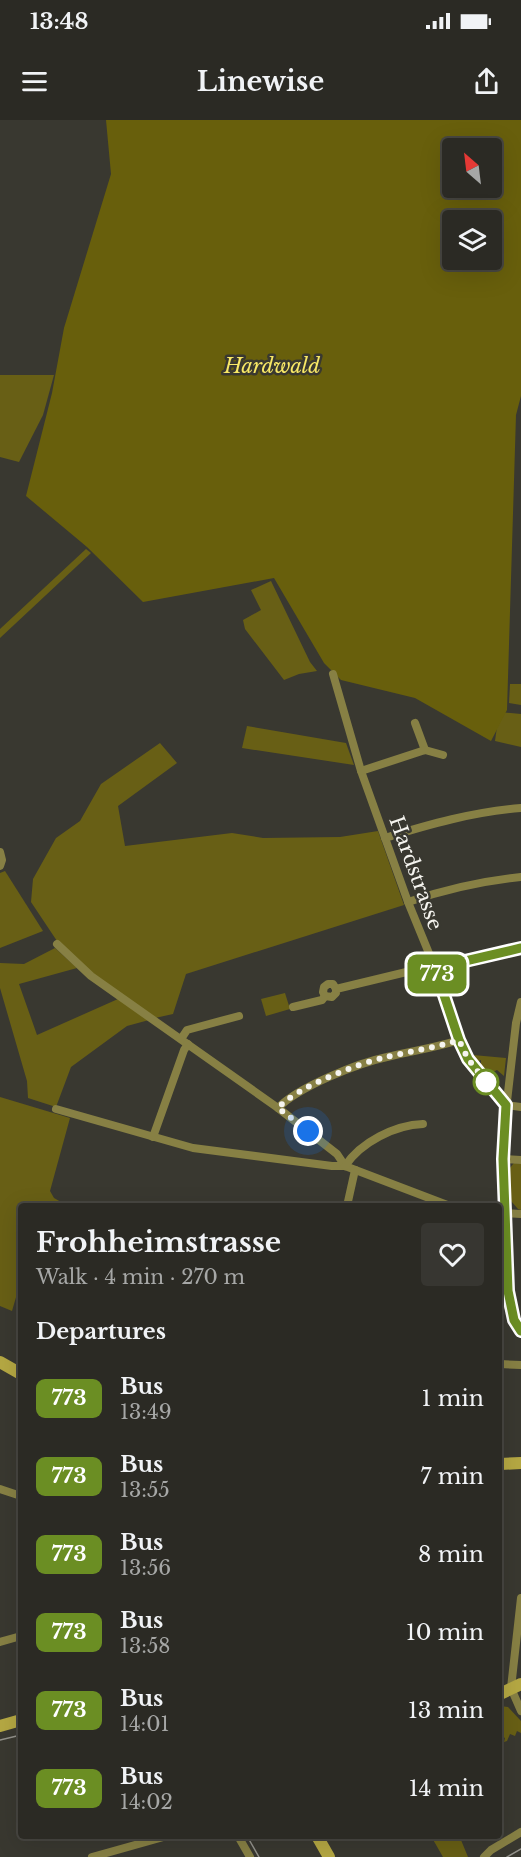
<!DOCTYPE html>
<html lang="en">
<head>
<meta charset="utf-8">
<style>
  body { margin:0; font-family:"Libre Baskerville",serif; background:#373631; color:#f1f3f6; height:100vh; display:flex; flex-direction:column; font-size:22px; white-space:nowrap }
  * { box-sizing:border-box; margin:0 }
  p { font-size:20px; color:#a6a7a6 }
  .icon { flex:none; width:33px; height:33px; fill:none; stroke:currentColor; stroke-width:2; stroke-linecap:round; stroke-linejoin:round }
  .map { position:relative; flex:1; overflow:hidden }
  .details { position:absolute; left:18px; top:1083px; width:484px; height:636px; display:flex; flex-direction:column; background:#2b2a24; border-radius:6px; box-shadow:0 6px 24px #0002,0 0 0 2px #474641 }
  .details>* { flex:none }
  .badge { padding:0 12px; border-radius:9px; font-size:21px; line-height:39px }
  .needle { width:39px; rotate:332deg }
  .fabs { position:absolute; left:442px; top:18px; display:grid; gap:12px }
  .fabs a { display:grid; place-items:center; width:60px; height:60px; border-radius:6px; background:#2b2a24; box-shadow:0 6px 24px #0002,0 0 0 2px #474641; font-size:30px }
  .you { position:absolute; width:30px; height:30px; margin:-15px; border:4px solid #fff; border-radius:50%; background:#1a73e8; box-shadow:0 0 0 9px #1a73e833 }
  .map>.badge { position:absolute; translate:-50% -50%; box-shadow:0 0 0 3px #fff }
  h2 { padding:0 18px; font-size:22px; line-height:54px }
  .round { display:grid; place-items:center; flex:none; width:63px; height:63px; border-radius:6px; background:#373631 }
  .head { display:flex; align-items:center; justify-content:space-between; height:102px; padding:0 18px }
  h1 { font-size:28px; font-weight:800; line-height:45px }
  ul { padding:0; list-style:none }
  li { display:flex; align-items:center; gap:18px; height:78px; padding:0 18px }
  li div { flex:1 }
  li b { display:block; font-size:22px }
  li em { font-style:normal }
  li .badge { min-width:66px; font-weight:700; text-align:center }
  .status { display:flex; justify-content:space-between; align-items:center; height:42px; padding:0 30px; background:#2b2a24; direction:ltr }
  .status svg { height:16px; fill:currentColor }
  header { display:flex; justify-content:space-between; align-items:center; height:78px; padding:0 18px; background:#2b2a24; font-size:27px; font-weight:800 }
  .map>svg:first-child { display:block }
  .green { fill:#685f15 }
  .forest { fill:#685f0c; fill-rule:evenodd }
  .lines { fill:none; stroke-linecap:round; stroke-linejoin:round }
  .street { stroke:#878044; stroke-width:8 }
  .secondary { stroke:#b5a843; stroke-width:12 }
  .tram { stroke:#93928b; stroke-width:1.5 }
  .line-casing { stroke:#fff; stroke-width:14 }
  .line { stroke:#6b8e23; stroke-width:9 }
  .walk { stroke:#f5f4ef; stroke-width:6; stroke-dasharray:0 10.8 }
  .stop-dot { fill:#fff; stroke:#6b8e23; stroke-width:3 }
  .labels { text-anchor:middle; stroke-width:5; stroke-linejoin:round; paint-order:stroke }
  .park-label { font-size:20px; font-style:italic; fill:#f8e866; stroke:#393830 }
  .street-label { font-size:20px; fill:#f5f4ef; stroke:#393830 }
</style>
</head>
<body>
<div class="status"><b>13:48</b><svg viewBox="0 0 49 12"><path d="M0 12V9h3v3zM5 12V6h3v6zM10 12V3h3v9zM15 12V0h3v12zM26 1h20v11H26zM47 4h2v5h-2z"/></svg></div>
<header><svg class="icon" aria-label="menu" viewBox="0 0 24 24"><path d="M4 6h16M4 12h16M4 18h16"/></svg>Linewise<svg class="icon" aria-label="share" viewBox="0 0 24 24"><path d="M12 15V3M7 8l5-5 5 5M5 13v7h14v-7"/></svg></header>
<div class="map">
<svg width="521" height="1737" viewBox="0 0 521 1737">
  <rect width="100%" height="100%" fill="#393830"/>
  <!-- green -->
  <g class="green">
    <path d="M0,255H54L43,295L19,342L0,337Z"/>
    <path d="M86,429L91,433L0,518V509Z"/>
    <path d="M271,461L310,542L317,551L299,554L284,560L245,509L243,500L261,490L251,470Z"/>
    <path d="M510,564H521V585L509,583Z"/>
    <path d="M499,592L521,594V627L495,621Z"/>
    <path d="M247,606L346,623L354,645L242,628Z"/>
    <path d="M160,623L177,643L118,686L125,726L232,713L263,718L340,717L378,711L404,785L186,854L173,894L155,898L95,856L59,824L31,782L33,759L56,718L80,701L101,664Z"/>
    <path d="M5,751L43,811L0,828V753Z"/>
    <path d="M55,828L77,848L19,864L37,915L118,879L149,900L127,906L71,947L56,987L28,978L27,961L0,868V843L24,844Z"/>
    <path d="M285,873L290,889L266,896L261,879Z"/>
    <path d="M473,935L506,938L504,956L497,950L487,955L481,948V940L477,942Z"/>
    <path d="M0,977L70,998L50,1071L54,1078L68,1086H21V1160L12,1191L0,1186Z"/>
    <path d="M514,1043L521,1044V1090L518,1089L511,1081L509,1049Z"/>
    <path d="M500,1586L508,1587L521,1601V1613L517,1611L515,1616L510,1614L507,1621L504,1622L505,1618L500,1615L502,1609L500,1613Z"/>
    <path d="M431,1716H470L461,1720L468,1737H443Z"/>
  </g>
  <!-- forest -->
  <path class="forest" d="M106,0H521V276L516,295L507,590L491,621L415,578L341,560L324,543L274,458L143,482L87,427L26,376L52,273L64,208L111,54ZM453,28H492V68H453ZM453,100H492V140H453Z"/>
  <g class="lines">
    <!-- street -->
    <g class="street">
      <path d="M333,554L361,651L408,782L435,848L459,920L468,939L506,985"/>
      <path d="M415,603L425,630"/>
      <path d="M361,651L425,630L443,635"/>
      <path d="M385,718C430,704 473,692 521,688"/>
      <path d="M0,732L2,740L0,746"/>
      <path d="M408,782C446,769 481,761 521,757"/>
      <path d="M57,824L91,856L278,988L337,1034L345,1046"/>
      <path d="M336,869V873L332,877L325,876L323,872L324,867L328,864H333L336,869L423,848H435L521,828"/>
      <path d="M521,882L516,903L503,1016L508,1171L514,1200L521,1211"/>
      <path d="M293,887L322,880L325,876"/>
      <path d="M181,919L187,910L239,896"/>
      <path d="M506,985L521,987"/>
      <path d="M278,988C298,967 358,943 387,937C411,931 435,928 459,920"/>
      <path d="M56,989L193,1028L332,1046H345L450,1086"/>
      <path d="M153,1017L184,930L188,924"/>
      <path d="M503,1039L521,1040"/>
      <path d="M345,1046C361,1022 395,1005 423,1004"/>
      <path d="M347,1086L355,1050"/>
      <path d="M504,1093L521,1094"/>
      <path d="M500,1185L510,1184"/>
      <path d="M500,1244L521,1245"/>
      <path d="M0,1369L21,1376"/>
      <path d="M521,1478L511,1568L521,1591"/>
      <path d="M0,1522L21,1516"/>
      <path d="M238,1716L250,1737"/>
      <path d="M92,1737L167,1716"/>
      <path d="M484,1737L491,1730L521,1712"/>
    </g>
    <!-- secondary -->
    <g class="secondary">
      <path d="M0,1242L21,1254"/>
      <path d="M500,1344L521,1343"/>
      <path d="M500,1574L521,1564"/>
      <path d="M0,1606L21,1600"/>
      <path d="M317,1716L329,1737"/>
    </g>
    <!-- tram -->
    <g class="tram">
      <path d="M0,1620L21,1615"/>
      <path d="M247,1716L259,1737"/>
      <path d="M507,1737L521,1729"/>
    </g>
  </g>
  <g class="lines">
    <defs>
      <path id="line" d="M521,828L435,848L459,920L468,939L506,985L503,1039L508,1171L514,1200L521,1211"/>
    </defs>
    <!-- line casing -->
    <use href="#line" class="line-casing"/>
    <!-- line -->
    <use href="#line" class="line"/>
    <!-- walk -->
    <path class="walk" d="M308,1011L278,988C297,967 359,943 387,937C411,931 435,928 459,920L468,939L486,962"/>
  </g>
  <!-- markers -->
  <circle class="stop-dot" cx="486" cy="962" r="12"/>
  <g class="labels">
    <!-- park labels -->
    <g class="park-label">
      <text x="272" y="253">Hardwald</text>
    </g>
    <!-- street labels -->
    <g class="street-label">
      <text transform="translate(416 753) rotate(70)" y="7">Hardstrasse</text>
    </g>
  </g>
</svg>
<div class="fabs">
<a><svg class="needle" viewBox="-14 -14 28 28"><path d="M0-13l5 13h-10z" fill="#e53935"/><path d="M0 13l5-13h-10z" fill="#a6a7a6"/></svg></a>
<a><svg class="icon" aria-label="layers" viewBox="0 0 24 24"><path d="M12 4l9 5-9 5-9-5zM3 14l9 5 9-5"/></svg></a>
</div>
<div class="you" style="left:308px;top:1011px"></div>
<b class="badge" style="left:437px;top:854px;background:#6b8e23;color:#fff">773</b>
<section class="details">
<div class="head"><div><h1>Frohheimstrasse</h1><p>Walk · 4 min · 270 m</p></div><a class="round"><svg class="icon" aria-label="heart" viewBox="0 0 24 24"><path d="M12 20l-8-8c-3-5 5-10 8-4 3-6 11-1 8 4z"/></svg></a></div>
<h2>Departures</h2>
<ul>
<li><span class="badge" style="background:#6b8e23;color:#fff">773</span><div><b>Bus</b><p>13:49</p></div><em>1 min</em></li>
<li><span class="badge" style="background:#6b8e23;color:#fff">773</span><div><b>Bus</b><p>13:55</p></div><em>7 min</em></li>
<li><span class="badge" style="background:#6b8e23;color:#fff">773</span><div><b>Bus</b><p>13:56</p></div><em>8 min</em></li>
<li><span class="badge" style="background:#6b8e23;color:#fff">773</span><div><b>Bus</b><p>13:58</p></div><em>10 min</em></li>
<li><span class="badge" style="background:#6b8e23;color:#fff">773</span><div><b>Bus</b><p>14:01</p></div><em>13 min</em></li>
<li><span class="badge" style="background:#6b8e23;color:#fff">773</span><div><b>Bus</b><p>14:02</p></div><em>14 min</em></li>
</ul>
</section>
</div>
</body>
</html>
